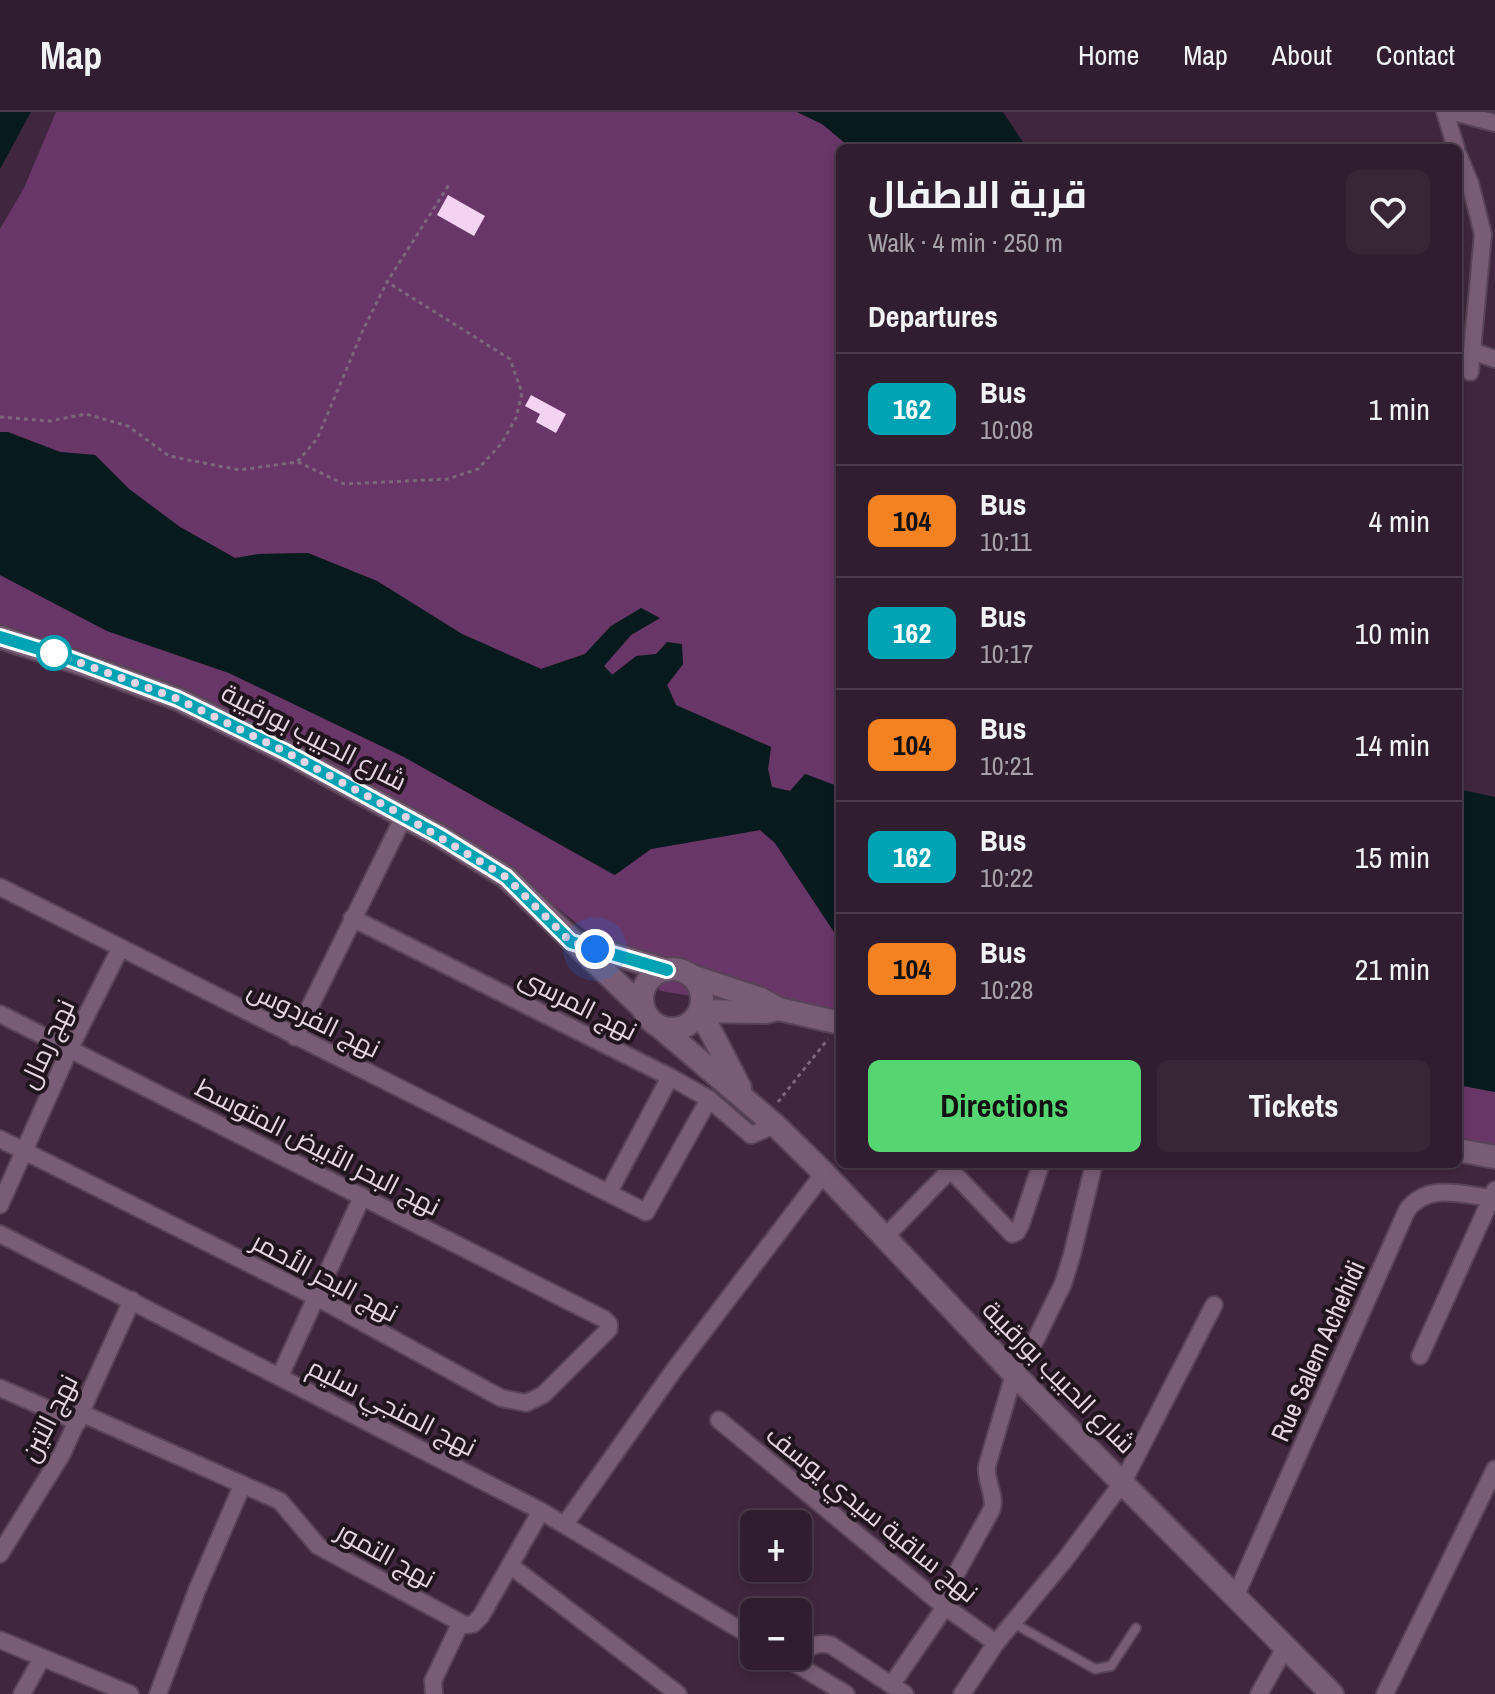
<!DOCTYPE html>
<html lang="en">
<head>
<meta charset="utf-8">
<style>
  body { margin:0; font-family:"Archivo Narrow",Cairo,sans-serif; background:#382637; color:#f1f3f6; height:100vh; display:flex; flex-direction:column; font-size:30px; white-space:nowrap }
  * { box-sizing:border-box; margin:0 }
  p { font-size:26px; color:#a8a2aa }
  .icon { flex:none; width:44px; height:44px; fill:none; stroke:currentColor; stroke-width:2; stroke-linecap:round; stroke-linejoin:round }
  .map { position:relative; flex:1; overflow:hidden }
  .panel { position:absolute; left:836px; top:32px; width:626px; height:1024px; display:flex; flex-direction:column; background:#301d2f; border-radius:12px; box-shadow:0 4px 12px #0003,0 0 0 2px #4b3b4b }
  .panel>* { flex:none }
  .badge { padding:0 16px; border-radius:12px; font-size:28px; line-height:52px }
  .fabs { position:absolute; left:740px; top:1398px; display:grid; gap:16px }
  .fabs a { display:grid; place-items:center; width:72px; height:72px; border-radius:12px; background:#301d2f; box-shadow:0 4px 12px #0003,0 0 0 2px #4b3b4b; font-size:40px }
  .you { position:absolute; width:40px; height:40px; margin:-20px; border:6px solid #fff; border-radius:50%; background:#1a73e8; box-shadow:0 0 0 12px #1a73e833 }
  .map>.badge { position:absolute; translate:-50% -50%; box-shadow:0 0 0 4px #fff }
  h2 { padding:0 32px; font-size:30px; line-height:72px }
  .round { display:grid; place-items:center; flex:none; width:84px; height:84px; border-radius:12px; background:#382637 }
  .summary { display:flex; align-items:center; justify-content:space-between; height:136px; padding:0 32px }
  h1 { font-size:38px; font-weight:700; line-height:60px }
  .cta { display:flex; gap:16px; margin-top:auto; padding:16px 32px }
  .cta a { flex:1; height:92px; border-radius:12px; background:#55d671; color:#111; font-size:32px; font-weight:700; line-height:92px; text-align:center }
  .cta a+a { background:#382637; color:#f1f3f6 }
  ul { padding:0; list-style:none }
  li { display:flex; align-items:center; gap:24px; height:112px; padding:0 32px; border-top:2px solid #4b3b4b }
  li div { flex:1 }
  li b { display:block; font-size:30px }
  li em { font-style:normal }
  li .badge { min-width:88px; font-weight:700; text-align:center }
  header { display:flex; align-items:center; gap:48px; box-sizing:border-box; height:112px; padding:0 40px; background:#301d2f; border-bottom:2px solid #4b3b4b }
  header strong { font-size:38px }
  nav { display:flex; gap:44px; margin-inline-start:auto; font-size:28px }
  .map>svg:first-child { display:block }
  .green { fill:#693668 }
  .water { fill:#071b1e }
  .building { fill:#f3d3f1 }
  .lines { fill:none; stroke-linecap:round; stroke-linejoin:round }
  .lane-casing { stroke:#584357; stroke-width:12 }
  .street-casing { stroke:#584357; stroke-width:20 }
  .secondary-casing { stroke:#584357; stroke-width:26 }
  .path { stroke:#7d677c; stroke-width:3; stroke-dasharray:4 4; stroke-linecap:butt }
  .lane { stroke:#795d77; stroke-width:8 }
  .street { stroke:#795d77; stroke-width:16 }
  .secondary { stroke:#795d77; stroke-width:22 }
  .line-casing { stroke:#fff; stroke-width:18 }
  .line { stroke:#00a3b4; stroke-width:12 }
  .walk { stroke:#e6d6e5; stroke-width:8; stroke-dasharray:0 14.4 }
  .stop-dot { fill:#fff; stroke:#00a3b4; stroke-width:4 }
  .labels { text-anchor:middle; stroke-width:8; stroke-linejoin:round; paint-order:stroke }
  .street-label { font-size:26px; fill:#e6d6e5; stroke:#20151f }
</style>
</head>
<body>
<header>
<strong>Map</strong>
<nav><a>Home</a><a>Map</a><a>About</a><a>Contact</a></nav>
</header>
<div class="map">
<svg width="1495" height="1582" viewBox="0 0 1495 1582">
  <rect width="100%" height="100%" fill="#40273f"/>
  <!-- green -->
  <g class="green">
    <path d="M56,0H797L822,12L851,36H840V675L805,662L790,679L772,675L768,657L771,635L676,593L667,573L683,552C646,539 643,538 613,563L604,554L631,523L660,506L611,514L585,542L541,557L462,522L377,469L308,441L259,442L235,446L180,415L129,377L95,343L60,340L8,320H0V117L24,76Z"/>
    <path d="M0,463L107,519L229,561L404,645L614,763L651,737L760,718L775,731L840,829V909L661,879L539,781L385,683L0,518Z"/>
    <path d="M1458,973L1495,980V1043L1458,1035Z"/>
  </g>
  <!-- water -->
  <g class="water">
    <path d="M0,0H31L0,57Z"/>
    <path d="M797,0H1003L1027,36H851L822,12Z"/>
    <path d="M0,320H8L60,340L95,343L129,377L180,415L235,446L259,442L308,441L377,469L462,522L541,557L585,542L611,514L641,496L660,506L631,523L604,554L612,563L636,544L656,542L667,530L682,532L683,552L667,573L676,593L771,635L768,657L772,675L790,679L805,662L840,675V829L775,731L760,718L651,737L615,763L404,645L229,561L107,519L0,463Z"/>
    <path d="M1458,677L1495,685V980L1458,973Z"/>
  </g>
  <!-- building -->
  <g class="building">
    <path d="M448,83L485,104L474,124L437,103Z"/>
    <path d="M531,283L566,302L556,321L536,310L540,302L525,294Z"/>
  </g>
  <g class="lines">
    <defs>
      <path id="lane" d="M1013,1511L1095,1557L1111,1554L1136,1516"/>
      <g id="street">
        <path d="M1445,0L1456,36"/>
        <path d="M1454,0L1495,11"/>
        <path d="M1458,42L1470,71L1483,122L1470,260"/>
        <path d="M1472,239L1495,247"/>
        <path d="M0,775L646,1100L709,987"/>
        <path d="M352,806L670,965L709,987L751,1023L775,1013"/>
        <path d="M0,902L604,1207L609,1212V1217L543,1283L526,1291L501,1286L316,1185L0,1027"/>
        <path d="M295,925L404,704"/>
        <path d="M945,1052L1012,1122L1017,1120L1021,1112L1041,1052"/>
        <path d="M609,1080L670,965"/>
        <path d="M0,1093L70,936L120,837"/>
        <path d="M0,1122L541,1399L754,1526"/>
        <path d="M885,1125L950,1058"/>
        <path d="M1420,1244L1495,1078"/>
        <path d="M280,1264L362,1085"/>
        <path d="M0,1276L78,1310"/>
        <path d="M81,1301L280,1389L318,1434L465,1513L473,1512L481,1504L541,1399"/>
        <path d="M719,1308L940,1491L996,1531"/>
        <path d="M565,1412L674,1258L824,1061"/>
        <path d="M0,1442L62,1342L132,1188"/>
        <path d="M511,1454L678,1582"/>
        <path d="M1236,1483L1407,1098C1428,1070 1463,1083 1492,1086"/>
        <path d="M940,1491L992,1397C996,1382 985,1370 987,1354L1014,1262L1036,1227L1063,1172L1072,1143L1094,1052"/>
        <path d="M0,1528L130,1582"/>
        <path d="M783,1544L846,1582"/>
        <path d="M796,1552C805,1537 813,1529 831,1533L905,1582"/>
        <path d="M892,1572L945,1495"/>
        <path d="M22,1582L42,1546"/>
        <path d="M158,1582L197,1478L242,1374"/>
        <path d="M434,1582L433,1569L460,1512"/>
        <path d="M962,1582L996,1531L1064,1449L1123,1370L1214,1193"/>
        <path d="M1259,1582L1286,1534"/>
        <path d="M1385,1582L1495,1357"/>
      </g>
      <g id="secondary">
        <path d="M0,525L88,554L178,587L286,640L440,724L506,765L643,896"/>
        <path d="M576,831L667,858"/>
        <circle cx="672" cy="887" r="30"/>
        <path d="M691,864L761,887L779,897L840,911"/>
        <path d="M700,899L765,900L778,897"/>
        <path d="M699,902L710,918L740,976"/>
        <path d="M660,915L775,1013L824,1061L1014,1262L1332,1582"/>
        <path d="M1458,1038L1495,1045"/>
      </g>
    </defs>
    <!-- lane casing -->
    <use href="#lane" class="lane-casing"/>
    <!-- street casing -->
    <use href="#street" class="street-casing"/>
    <!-- secondary casing -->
    <use href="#secondary" class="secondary-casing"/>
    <!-- path -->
    <g class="path">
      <path d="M0,305L50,309L86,302L128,314L169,344L239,358L297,350L317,327L363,218L387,170L450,71"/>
      <path d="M298,350L344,372L448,367L478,357L501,332L516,306L522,281L510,247L387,170"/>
      <path d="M778,990L828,927"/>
    </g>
    <!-- lane -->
    <use href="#lane" class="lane"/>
    <!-- street -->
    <use href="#street" class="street"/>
    <!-- secondary -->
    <use href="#secondary" class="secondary"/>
  </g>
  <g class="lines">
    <defs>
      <path id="line" d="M0,525L65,545L178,587L286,640L440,724L506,765L571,830L667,858"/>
    </defs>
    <!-- line casing -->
    <use href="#line" class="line-casing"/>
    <!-- line -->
    <use href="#line" class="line"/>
    <!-- walk -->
    <path class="walk" d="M54,541L178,587L286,640L404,704L506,765L571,830L595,837"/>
  </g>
  <!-- markers -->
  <circle class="stop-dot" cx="54" cy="541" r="16"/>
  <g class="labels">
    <!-- street labels -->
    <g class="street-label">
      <text transform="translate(314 625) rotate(27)" y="9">شارع الحبيب بورقيبة</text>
      <text transform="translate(578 892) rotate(27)" y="9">نهج المرسى</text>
      <text transform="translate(314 907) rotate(26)" y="9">نهج الفردوس</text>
      <text transform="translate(47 932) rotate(-65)" y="9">نهج رمال</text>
      <text transform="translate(318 1035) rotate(27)" y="9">نهج البحر الأبيض المتوسط</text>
      <text transform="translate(325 1165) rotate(28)" y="9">نهج البحر الأحمر</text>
      <text transform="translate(1318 1239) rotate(-66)" y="9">Rue Salem Achehidi</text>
      <text transform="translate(1059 1265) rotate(45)" y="9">شارع الحبيب بورقيبة</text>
      <text transform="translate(392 1295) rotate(27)" y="9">نهج المنجي سليم</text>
      <text transform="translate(49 1306) rotate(-63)" y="9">نهج التين</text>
      <text transform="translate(872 1402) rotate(39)" y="9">نهج ساقية سيدي يوسف</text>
      <text transform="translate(386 1443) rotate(29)" y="9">نهج التمور</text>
    </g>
  </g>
</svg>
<div class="fabs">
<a>+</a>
<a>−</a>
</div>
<div class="you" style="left:595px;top:837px"></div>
<section class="panel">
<div class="summary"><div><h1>قرية الاطفال</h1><p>Walk · 4 min · 250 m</p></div><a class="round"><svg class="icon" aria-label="heart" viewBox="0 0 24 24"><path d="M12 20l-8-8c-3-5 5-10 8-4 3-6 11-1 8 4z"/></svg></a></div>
<h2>Departures</h2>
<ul>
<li><span class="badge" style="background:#00a3b4;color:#fff">162</span><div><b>Bus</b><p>10:08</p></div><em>1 min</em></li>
<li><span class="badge" style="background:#f58220;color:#111">104</span><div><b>Bus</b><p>10:11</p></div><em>4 min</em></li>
<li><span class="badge" style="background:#00a3b4;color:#fff">162</span><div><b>Bus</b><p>10:17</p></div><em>10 min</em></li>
<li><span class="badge" style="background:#f58220;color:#111">104</span><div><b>Bus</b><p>10:21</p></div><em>14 min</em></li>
<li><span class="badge" style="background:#00a3b4;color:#fff">162</span><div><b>Bus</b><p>10:22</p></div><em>15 min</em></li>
<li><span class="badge" style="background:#f58220;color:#111">104</span><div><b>Bus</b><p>10:28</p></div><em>21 min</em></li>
</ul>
<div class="cta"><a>Directions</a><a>Tickets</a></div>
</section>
</div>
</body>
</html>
